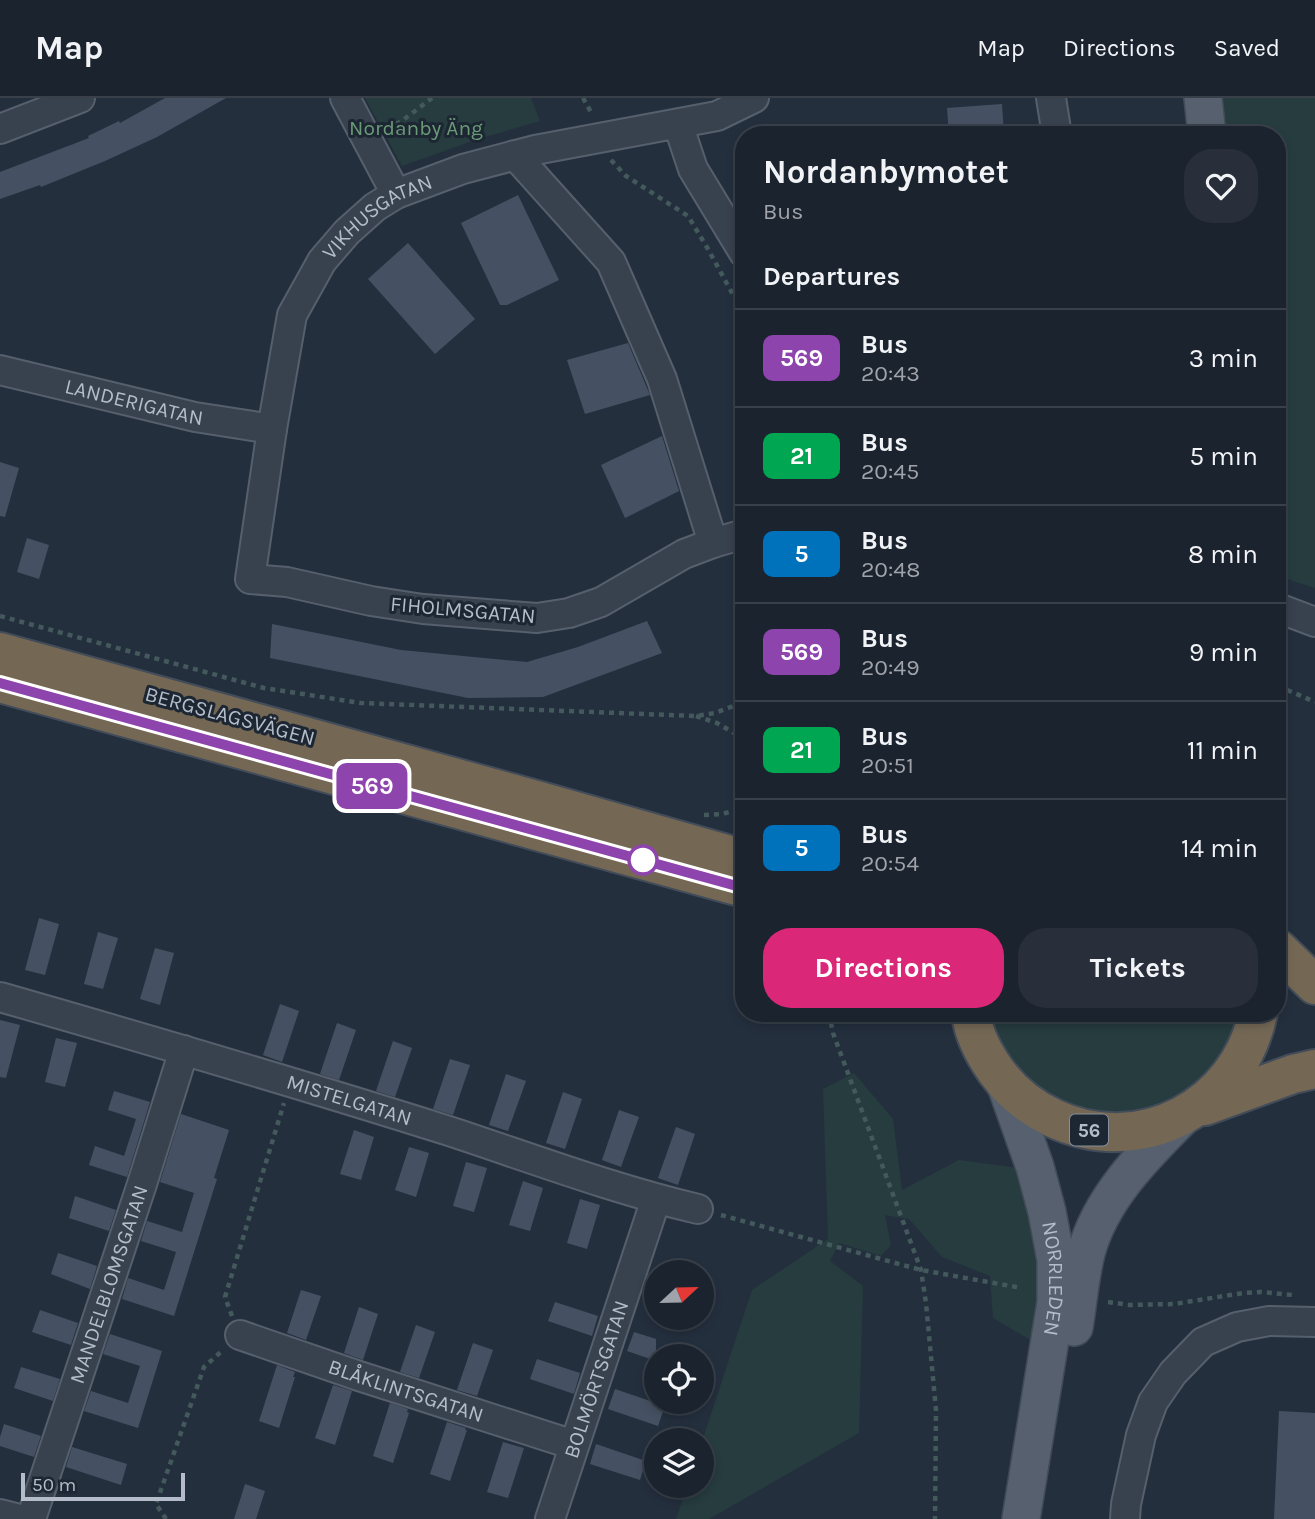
<!DOCTYPE html>
<html lang="en">
<head>
<meta charset="utf-8">
<style>
  body { margin:0; font-family:Karla,sans-serif; background:#282f3a; color:#f1f3f6; height:100vh; display:flex; flex-direction:column; font-size:26px; white-space:nowrap }
  * { box-sizing:border-box; margin:0 }
  p { font-size:23px; color:#a0a4aa }
  .icon { flex:none; width:38px; height:38px; fill:none; stroke:currentColor; stroke-width:2; stroke-linecap:round; stroke-linejoin:round }
  .map { position:relative; flex:1; overflow:hidden }
  .details { position:absolute; left:735px; top:28px; width:551px; height:896px; display:flex; flex-direction:column; background:#1b232e; border-radius:28px; box-shadow:0 4px 10px #0003,0 0 0 2px #39404a }
  .details>* { flex:none }
  .badge { padding:0 14px; border-radius:10px; font-size:24px; line-height:46px }
  .needle { width:46px; rotate:68deg }
  .controls { position:absolute; left:644px; top:1162px; display:grid; gap:14px }
  .controls a { display:grid; place-items:center; width:70px; height:70px; border-radius:50%; background:#1b232e; box-shadow:0 4px 10px #0003,0 0 0 2px #39404a; font-size:35px }
  .scale { position:absolute; left:21px; bottom:18px; width:164px; box-sizing:border-box; padding-left:7px; border:4px solid #b4bcc9; border-top:0; font-size:19px; line-height:24px; white-space:nowrap; color:#b4bcc9; -webkit-text-stroke:5px #1d2633; paint-order:stroke }
  .map>.badge { position:absolute; translate:-50% -50%; box-shadow:0 0 0 4px #fff }
  h2 { padding:0 28px; font-size:26px; line-height:63px }
  .round { display:grid; place-items:center; flex:none; width:74px; height:74px; border-radius:28px; background:#282f3a }
  .headline { display:flex; align-items:center; justify-content:space-between; height:119px; padding:0 28px }
  h1 { font-size:33px; font-weight:700; line-height:52px }
  .cta { display:flex; gap:14px; margin-top:auto; padding:14px 28px }
  .cta a { flex:1; height:80px; border-radius:28px; background:#db2777; color:#fff; font-size:28px; font-weight:700; line-height:80px; text-align:center }
  .cta a+a { background:#282f3a; color:#f1f3f6 }
  ul { padding:0; list-style:none }
  li { display:flex; align-items:center; gap:21px; height:98px; padding:0 28px; border-top:2px solid #39404a }
  li div { flex:1 }
  li b { display:block; font-size:26px }
  li em { font-style:normal }
  li .badge { min-width:77px; font-weight:700; text-align:center }
  header { display:flex; align-items:center; gap:42px; box-sizing:border-box; height:98px; padding:0 35px; background:#1b232e; border-bottom:2px solid #39404a }
  header strong { font-size:33px }
  nav { display:flex; gap:38px; margin-inline-start:auto; font-size:24px }
  .map>svg:first-child { display:block }
  .green { fill:#263c3f }
  .building { fill:#455162 }
  .lines { fill:none; stroke-linecap:round; stroke-linejoin:round }
  .minor-casing { stroke:#565f6c; stroke-width:32 }
  .major-casing { stroke:#414a57; stroke-width:40 }
  .highway-casing { stroke:#434c59; stroke-width:42 }
  .path { stroke:#44595c; stroke-width:4.5; stroke-dasharray:5 5; stroke-linecap:butt }
  .minor { stroke:#38414e; stroke-width:28 }
  .major { stroke:#56606e; stroke-width:37 }
  .highway { stroke:#746855; stroke-width:38 }
  .line-casing { stroke:#fff; stroke-width:16 }
  .line { stroke:#8e44ad; stroke-width:10 }
  .stop-dot { fill:#fff; stroke:#8e44ad; stroke-width:3.5 }
  .labels { text-anchor:middle; stroke-width:6; stroke-linejoin:round; paint-order:stroke }
  .shield { fill:#1d2633; stroke:#878f9c; stroke-width:2 }
  .shield-label { font-size:19px; font-weight:bold; fill:#b4bcc9 }
  .park-label { font-size:21px; fill:#6b9a76; stroke:#1d2633 }
  .street-label { font-size:21px; fill:#b4bcc9; stroke:#1d2633 }
</style>
</head>
<body>
<header>
<strong>Map</strong>
<nav><a>Map</a><a>Directions</a><a>Saved</a></nav>
</header>
<div class="map">
<svg width="1315" height="1421" viewBox="0 0 1315 1421">
  <rect width="100%" height="100%" fill="#242f3e"/>
  <!-- green -->
  <g class="green">
    <path d="M365,0H531L540,23L475,42L402,68Z"/>
    <path d="M1214,0H1315V490L1278,478V37H1218Z"/>
    <path d="M986,915H1246L1198,995L1116,1023L1031,992L1001,956Z"/>
    <path d="M854,975L893,1021L902,1092L959,1062L1019,1070L1042,1146L1034,1244L993,1220L990,1178L942,1159L909,1121L885,1117L891,1147L881,1158L839,1145L830,1163L863,1188L859,1335L709,1421H676L687,1388H702V1343L752,1192L828,1141L823,991Z"/>
  </g>
  <!-- building -->
  <g class="building">
    <path d="M165,0H226L157,39L105,63L41,89L40,87L0,101V74L89,40L88,38L119,23L120,25Z"/>
    <path d="M1002,6L1004,37H949L947,10Z"/>
    <path d="M518,97L559,182L507,207H500L461,125Z"/>
    <path d="M408,145L475,221L435,256L368,181Z"/>
    <path d="M628,245L650,297L585,316L567,262Z"/>
    <path d="M662,338L679,393L625,420L601,367Z"/>
    <path d="M0,364L19,370L5,419L0,418Z"/>
    <path d="M27,440L49,447L39,481L17,474Z"/>
    <path d="M647,523L662,555L543,599L468,600L270,560L272,526L401,552L527,564L578,549Z"/>
    <path d="M39,820L59,826L45,877L25,872Z"/>
    <path d="M98,834L118,840L103,891L84,886Z"/>
    <path d="M155,850L174,855L160,907L140,901Z"/>
    <path d="M280,906L299,913L282,964L263,957Z"/>
    <path d="M0,922L20,927L6,980L0,979Z"/>
    <path d="M337,925L356,932L339,982L320,976Z"/>
    <path d="M56,940L77,945L65,989L45,984Z"/>
    <path d="M393,943L412,950L395,999L376,993Z"/>
    <path d="M450,961L470,967L453,1017L433,1011Z"/>
    <path d="M506,976L526,983L508,1033L489,1027Z"/>
    <path d="M114,993L150,1004L127,1079L89,1067L95,1048L124,1058L136,1021L108,1012Z"/>
    <path d="M563,994L582,1001L565,1051L546,1045Z"/>
    <path d="M619,1012L639,1019L621,1069L602,1062Z"/>
    <path d="M181,1016L229,1032L214,1080L217,1081L174,1218L122,1201L128,1180L164,1192L176,1154L141,1143L147,1123L182,1134L194,1095L160,1084Z"/>
    <path d="M676,1029L695,1036L678,1087L658,1080Z"/>
    <path d="M354,1032L374,1039L361,1082L340,1076Z"/>
    <path d="M409,1049L429,1055L416,1099L395,1092Z"/>
    <path d="M466,1064L487,1070L474,1114L453,1108Z"/>
    <path d="M523,1083L543,1090L530,1133L509,1127Z"/>
    <path d="M75,1098L116,1112L109,1133L69,1120Z"/>
    <path d="M580,1101L600,1107L587,1151L567,1145Z"/>
    <path d="M58,1155L97,1168L90,1191L51,1176Z"/>
    <path d="M301,1192L321,1198L306,1242L287,1235Z"/>
    <path d="M555,1204L598,1218L592,1238L548,1223Z"/>
    <path d="M359,1209L378,1216L363,1262L344,1255Z"/>
    <path d="M40,1212L78,1225L71,1247L32,1234Z"/>
    <path d="M416,1227L435,1234L419,1280L400,1274Z"/>
    <path d="M634,1234L656,1241V1263L627,1253Z"/>
    <path d="M110,1236L162,1253L138,1330L84,1313L91,1293L128,1305L140,1268L103,1256Z"/>
    <path d="M473,1245L493,1252L477,1298L457,1292Z"/>
    <path d="M537,1261L580,1275L574,1296L530,1281Z"/>
    <path d="M277,1267L295,1274L293,1279H295L279,1330L259,1323Z"/>
    <path d="M21,1269L60,1281L53,1303L14,1290Z"/>
    <path d="M333,1287L352,1293L335,1347L315,1340Z"/>
    <path d="M615,1291L665,1308L658,1328L608,1311Z"/>
    <path d="M390,1305L408,1311L407,1314L409,1315L393,1365L373,1358Z"/>
    <path d="M1279,1313L1315,1315V1421H1274Z"/>
    <path d="M447,1324L466,1330L465,1332H467L450,1383L430,1376Z"/>
    <path d="M4,1326L41,1338L34,1359L0,1348V1339Z"/>
    <path d="M503,1344L524,1350L508,1400L487,1394Z"/>
    <path d="M596,1346L646,1363L640,1382L590,1366Z"/>
    <path d="M72,1349L127,1366L121,1387L66,1369Z"/>
    <path d="M245,1386L265,1393L256,1421H234Z"/>
  </g>
  <g class="lines">
    <defs>
      <g id="minor">
        <path d="M345,0L396,96"/>
        <path d="M1051,0L1057,37"/>
        <path d="M678,26L693,71L744,155"/>
        <path d="M0,31L80,0"/>
        <path d="M515,57L611,164L662,281L713,445"/>
        <path id="s1" d="M0,272L195,319L272,331"/>
        <path id="s2" d="M744,436L713,445L684,456L601,504L569,515L537,520L423,511L371,503L287,484L250,481L272,331L292,217L322,163L347,134L375,109L396,96L463,71L535,52L717,18L754,0"/>
        <path d="M1278,510L1315,524"/>
        <path id="s3" d="M0,899C150,942 300,986 449,1033C531,1060 613,1091 698,1111"/>
        <path id="s4" d="M240,1237L359,1278L574,1347"/>
        <path d="M0,1416L20,1421"/>
        <path id="s5" d="M31,1421L142,1086L184,952"/>
        <path id="s6" d="M550,1421L656,1101"/>
        <path d="M1125,1421L1126,1406L1141,1337L1153,1304L1173,1275L1203,1244L1237,1229L1269,1223L1315,1224"/>
      </g>
      <g id="major">
        <path d="M1203,0L1207,37"/>
        <path id="s7" d="M1006,987L1035,1069L1047,1114L1056,1162V1204L1021,1421"/>
        <path d="M1074,1229C1078,1205 1080,1179 1086,1155C1100,1101 1144,1057 1182,1019"/>
      </g>
      <g id="highway">
        <path d="M0,554L540,703L744,761"/>
        <path d="M0,585L744,790"/>
        <path d="M1278,851L1315,887"/>
        <path d="M971,915C973,936 984,956 996,973C1011,994 1030,1009 1053,1020C1140,1061 1239,1009 1258,915"/>
        <path d="M1205,1008L1293,976L1315,971"/>
      </g>
    </defs>
    <!-- minor casing -->
    <use href="#minor" class="minor-casing"/>
    <!-- major casing -->
    <use href="#major" class="major-casing"/>
    <!-- highway casing -->
    <use href="#highway" class="highway-casing"/>
    <!-- path -->
    <g class="path">
      <path d="M583,0L592,16"/>
      <path d="M387,31L403,22L432,0"/>
      <path d="M611,62L626,78L688,118L708,151L744,217"/>
      <path d="M0,518L264,590L361,605L695,618L715,615L744,604"/>
      <path d="M1278,588L1315,604"/>
      <path d="M696,618L717,625L744,641"/>
      <path d="M704,717L722,716L744,710"/>
      <path d="M829,915L833,935L921,1172L926,1205L936,1312L935,1421"/>
      <path d="M721,1117L921,1172L1022,1190"/>
      <path d="M1108,1204L1130,1207L1174,1206L1243,1195L1261,1194L1293,1197"/>
      <path d="M232,1218L225,1199L284,1005"/>
      <path d="M166,1421L156,1406L204,1269L223,1252"/>
    </g>
    <!-- minor -->
    <use href="#minor" class="minor"/>
    <!-- major -->
    <use href="#major" class="major"/>
    <!-- highway -->
    <use href="#highway" class="highway"/>
  </g>
  <g class="lines">
    <defs>
      <path id="line" d="M0,585L744,790"/>
    </defs>
    <!-- line casing -->
    <use href="#line" class="line-casing"/>
    <!-- line -->
    <use href="#line" class="line"/>
  </g>
  <!-- markers -->
  <circle class="stop-dot" cx="643" cy="762" r="14"/>
  <g class="labels">
    <!-- shield labels -->
    <rect class="shield" x="1070" y="1016.5" width="38" height="31" rx="5"/>
    <g class="shield-label">
      <text x="1089" y="1039">56</text>
    </g>
    <!-- park labels -->
    <g class="park-label">
      <text x="416" y="37">Nordanby Äng</text>
    </g>
    <!-- street labels -->
    <g class="street-label">
      <text dy="7" stroke="none"><textPath href="#s2" startOffset="917">VIKHUSGATAN</textPath></text>
      <text dy="7" stroke="none"><textPath href="#s1" startOffset="138">LANDERIGATAN</textPath></text>
      <text transform="translate(463 512) rotate(5)" y="7">FIHOLMSGATAN</text>
      <text transform="translate(230 618) rotate(15)" y="7">BERGSLAGSVÄGEN</text>
      <text dy="7" stroke="none"><textPath href="#s3" startOffset="364">MISTELGATAN</textPath></text>
      <text dy="7" stroke="none"><textPath href="#s7" startOffset="201">NORRLEDEN</textPath></text>
      <text dy="7" stroke="none"><textPath href="#s5" startOffset="247">MANDELBLOMSGATAN</textPath></text>
      <text dy="7" stroke="none"><textPath href="#s6" startOffset="147">BOLMÖRTSGATAN</textPath></text>
      <text dy="7" stroke="none"><textPath href="#s4" startOffset="175">BLÅKLINTSGATAN</textPath></text>
    </g>
  </g>
</svg>
<div class="controls">
<a><svg class="needle" viewBox="-14 -14 28 28"><path d="M0-13l5 13h-10z" fill="#e53935"/><path d="M0 13l5-13h-10z" fill="#a0a4aa"/></svg></a>
<a><svg class="icon" aria-label="locate" viewBox="0 0 24 24"><circle cx="12" cy="12" r="6"/><path d="M12 2v4M12 18v4M2 12h4M18 12h4"/></svg></a>
<a><svg class="icon" aria-label="layers" viewBox="0 0 24 24"><path d="M12 4l9 5-9 5-9-5zM3 14l9 5 9-5"/></svg></a>
</div>
<div class="scale">50 m</div>
<b class="badge" style="left:372px;top:688px;background:#8e44ad;color:#fff">569</b>
<section class="details">
<div class="headline"><div><h1>Nordanbymotet</h1><p>Bus</p></div><a class="round"><svg class="icon" aria-label="heart" viewBox="0 0 24 24"><path d="M12 20l-8-8c-3-5 5-10 8-4 3-6 11-1 8 4z"/></svg></a></div>
<h2>Departures</h2>
<ul>
<li><span class="badge" style="background:#8e44ad;color:#fff">569</span><div><b>Bus</b><p>20:43</p></div><em>3 min</em></li>
<li><span class="badge" style="background:#00a651;color:#fff">21</span><div><b>Bus</b><p>20:45</p></div><em>5 min</em></li>
<li><span class="badge" style="background:#0072bc;color:#fff">5</span><div><b>Bus</b><p>20:48</p></div><em>8 min</em></li>
<li><span class="badge" style="background:#8e44ad;color:#fff">569</span><div><b>Bus</b><p>20:49</p></div><em>9 min</em></li>
<li><span class="badge" style="background:#00a651;color:#fff">21</span><div><b>Bus</b><p>20:51</p></div><em>11 min</em></li>
<li><span class="badge" style="background:#0072bc;color:#fff">5</span><div><b>Bus</b><p>20:54</p></div><em>14 min</em></li>
</ul>
<div class="cta"><a>Directions</a><a>Tickets</a></div>
</section>
</div>
</body>
</html>
